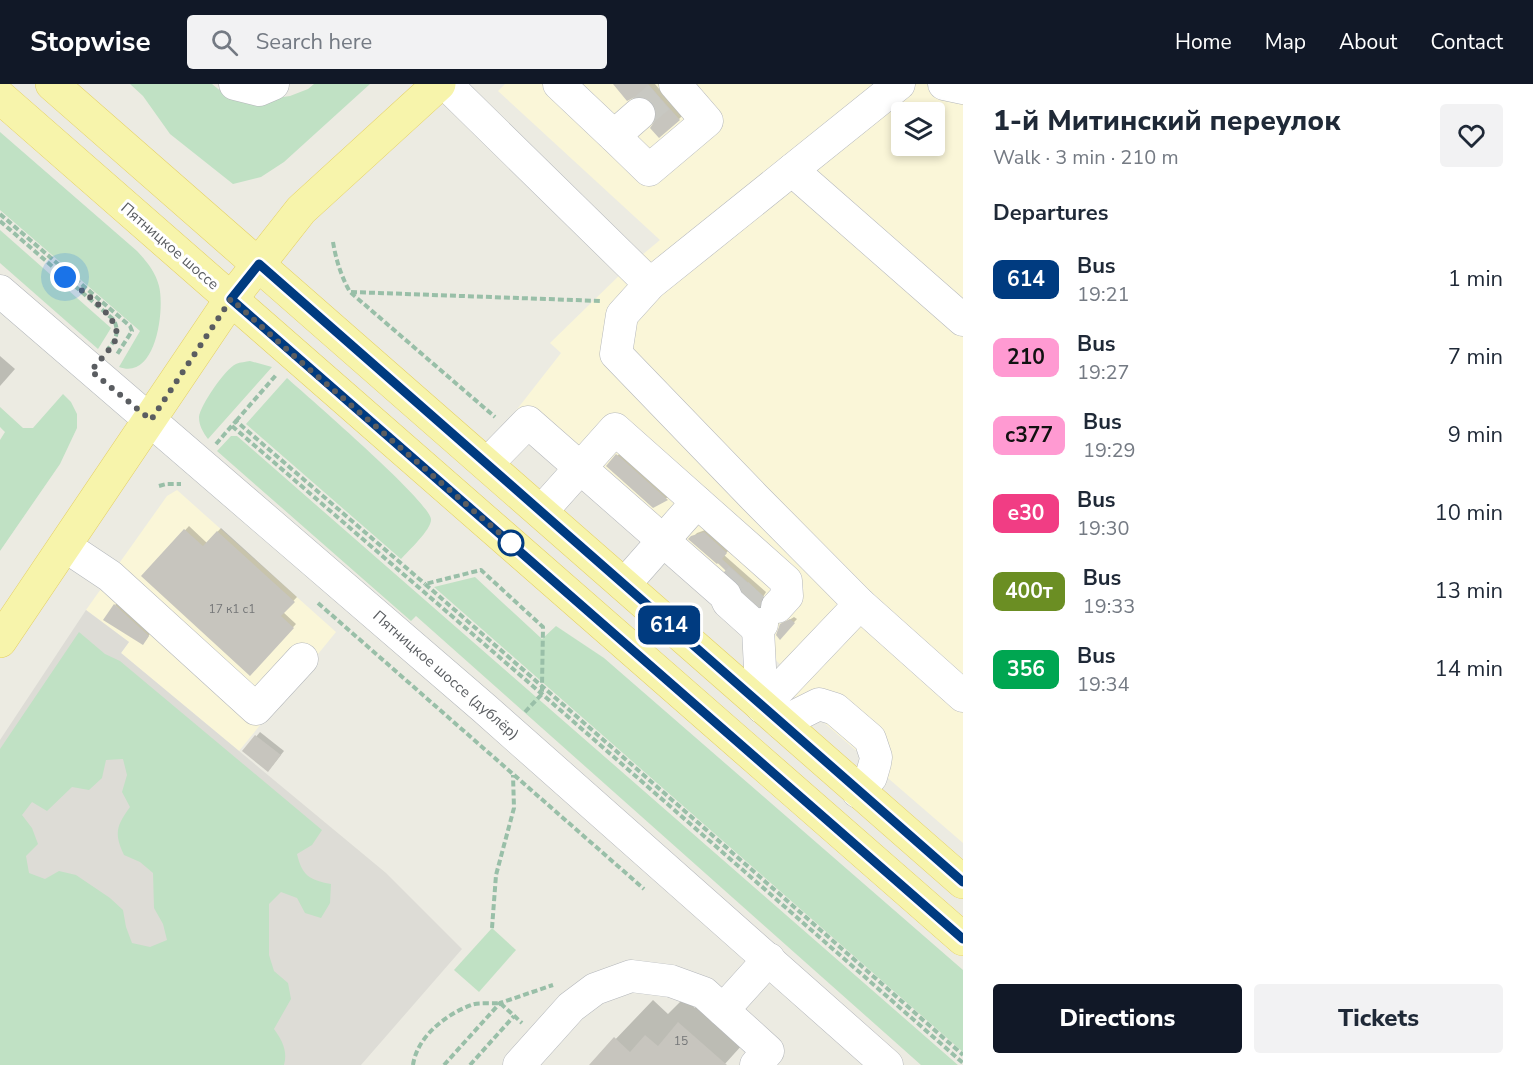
<!DOCTYPE html>
<html lang="en">
<head>
<meta charset="utf-8">
<style>
  body { margin:0; font-family:"Nunito Sans",sans-serif; background:#f2f2f3; color:#1f2937; height:100vh; display:flex; flex-direction:column; font-size:22px; white-space:nowrap }
  * { box-sizing:border-box; margin:0 }
  p { font-size:20px; color:#747a83 }
  .icon { flex:none; width:33px; height:33px; fill:none; stroke:currentColor; stroke-width:2; stroke-linecap:round; stroke-linejoin:round }
  .map { position:relative; flex:1; overflow:hidden }
  .panel { display:flex; flex-direction:column; background:#fff; width:570px }
  .panel>* { flex:none }
  .badge { padding:0 12px; border-radius:9px; font-size:21px; line-height:39px }
  .tools { position:absolute; left:891px; top:18px; display:grid; gap:12px }
  .tools a { display:grid; place-items:center; width:54px; height:54px; border-radius:6px; background:#fff; box-shadow:0 3px 9px #0003; font-size:30px }
  .you { position:absolute; width:30px; height:30px; margin:-15px; border:4px solid #fff; border-radius:50%; background:#1a73e8; box-shadow:0 0 0 9px #1a73e833 }
  .map>.badge { position:absolute; translate:-50% -50%; box-shadow:0 0 0 3px #fff }
  h2 { padding:0 30px; font-size:22px; line-height:54px }
  .round { display:grid; place-items:center; flex:none; width:63px; height:63px; border-radius:6px; background:#f2f2f3 }
  .head { display:flex; align-items:center; justify-content:space-between; height:102px; padding:0 30px }
  h1 { font-size:28px; font-weight:800; line-height:45px }
  .button { display:flex; gap:12px; margin-top:auto; padding:12px 30px }
  .button a { flex:1; height:69px; border-radius:6px; background:#111827; color:#fff; font-size:24px; font-weight:800; line-height:69px; text-align:center }
  .button a+a { background:#f2f2f3; color:#1f2937 }
  ul { padding:0; list-style:none }
  li { display:flex; align-items:center; gap:18px; height:78px; padding:0 30px }
  li div { flex:1 }
  li b { display:block; font-size:22px }
  li em { font-style:normal }
  li .badge { min-width:66px; font-weight:700; text-align:center }
  header { display:flex; align-items:center; gap:36px; box-sizing:border-box; height:84px; padding:0 30px; background:#111827; color:#fff }
  header strong { font-size:28px }
  nav { display:flex; gap:33px; margin-inline-start:auto; font-size:21px }
  .search { width:420px; height:54px; background:#f2f2f3; display:flex; align-items:center; gap:15px; box-sizing:border-box; padding:0 21px; border-radius:6px; color:#747a83; font-size:22px }
  main { display:flex; flex:1; min-height:0 }
  .map>svg:first-child { display:block }
  .commercial { fill:#faf6d8; fill-rule:evenodd }
  .industrial { fill:#dddcd6 }
  .green { fill:#c0e1c4; fill-rule:evenodd }
  .shadow { fill:#0003 }
  .building { fill:#c7c5be }
  .lines { fill:none; stroke-linecap:round; stroke-linejoin:round }
  .minor-tunnel { stroke:#c8c8c2; stroke-width:32; stroke-dasharray:32 16; stroke-linecap:butt }
  .minor-casing { stroke:#b4b7bb; stroke-width:33 }
  .major-casing { stroke:#e4cf62; stroke-width:34 }
  .path { stroke:#99bfa8; stroke-width:4; stroke-dasharray:6 3; stroke-linecap:butt }
  .minor { stroke:#fff; stroke-width:32 }
  .major { stroke:#f7f4ab; stroke-width:33 }
  .line-casing { stroke:#fff; stroke-width:14 }
  .line { stroke:#003b80; stroke-width:9 }
  .walk { stroke:#5a5d61; stroke-width:6; stroke-dasharray:0 10.8 }
  .stop-dot { fill:#fff; stroke:#003b80; stroke-width:3 }
  .labels { text-anchor:middle; stroke-width:6; stroke-linejoin:round; paint-order:stroke }
  .number-label { font-size:12px; fill:#757778 }
  .street-label { font-size:15px; fill:#5a5d61; stroke:#fff }
</style>
</head>
<body>
<header>
<strong>Stopwise</strong>
<div class="search"><svg class="icon" aria-label="search" viewBox="0 0 24 24"><circle cx="10" cy="10" r="6"/><path d="M15 15l6 6"/></svg>Search here</div>
<nav><a>Home</a><a>Map</a><a>About</a><a>Contact</a></nav>
</header>
<main>
<div class="map">
<svg width="963" height="981" viewBox="0 0 963 981">
  <rect width="100%" height="100%" fill="#ecebe2"/>
  <!-- commercial -->
  <g class="commercial">
    <path d="M505,0H963V759L785,605L782,582L511,333L561,269L550,259L630,181L660,156L498,7ZM902,28H934V62H902Z"/>
    <path d="M177,406L336,548L239,667L121,569L129,558L86,526L167,412Z"/>
  </g>
  <!-- industrial -->
  <path class="industrial" d="M86,526L129,558L121,569L386,789L462,865L361,981H0V656Z"/>
  <!-- green -->
  <g class="green">
    <path d="M130,0H212L228,13L269,15L290,12L308,5L314,0H370L284,78L261,93L233,100L170,50L143,12Z"/>
    <path d="M0,48L137,167C147,178 155,187 159,202C165,226 156,297 119,283L140,247L0,126Z"/>
    <path d="M0,146L111,244L98,265L0,179Z"/>
    <path d="M250,277L272,283L208,355C203,348 199,342 199,333C200,322 225,285 236,280C240,278 246,278 250,277Z"/>
    <path d="M287,294C308,313 429,417 431,435C432,445 408,467 401,475L246,340Z"/>
    <path d="M63,310L71,318L77,330V344L60,380L0,467V356L5,348L0,343V323L23,344H33Z"/>
    <path d="M231,352H237L958,981H921L416,532L411,537L217,367Z"/>
    <path d="M475,493L542,555L556,542L604,574L963,886V968L434,503Z"/>
    <path d="M79,548L105,570L120,577L322,746L312,761L297,770C302,791 309,796 331,800L330,819L321,834L305,829L297,814L281,808L269,820V871L274,887L288,899L291,915L274,945C282,956 288,967 284,981H0V665ZM123,675L127,691L122,708L130,723C116,742 114,750 124,771L140,778L153,789L154,824L163,840L167,856L150,863L132,859L126,843L123,826L110,814L76,791L59,787L45,795L29,789L26,772L38,760L32,744L22,731L32,718L47,727L72,703L89,706L102,694L106,676Z"/>
    <path d="M492,844L516,866L479,908L454,886Z"/>
  </g>
  <!-- shadow -->
  <g class="shadow">
    <path d="M615,0H655L682,32L679,35L658,36V26L654,18L645,11Z"/>
    <path d="M0,272L15,285L0,302Z"/>
    <path d="M621,368L670,412L653,422L608,382Z"/>
    <path d="M189,442L207,459L221,444L297,513L283,528L296,540L250,590L143,492Z"/>
    <path d="M708,445L730,465L724,471L766,508L759,520L738,497L691,455L697,449Z"/>
    <path d="M118,518L151,548L146,556L115,521Z"/>
    <path d="M794,533L797,535L780,553L781,541Z"/>
    <path d="M260,648L284,667L272,682L244,667Z"/>
    <path d="M717,901L761,940L724,981H591L653,916L668,930L684,914L695,924Z"/>
  </g>
  <!-- building -->
  <g class="building">
    <path d="M613,0H648L680,36L659,54L650,44L656,35V26L653,19L644,13H635L627,17Z"/>
    <path d="M616,370L621,374L668,416L653,424L606,382Z"/>
    <path d="M184,445L203,462L217,447L295,518L281,532L294,544L250,592L141,492Z"/>
    <path d="M704,448L727,469L722,475L763,512L759,522L743,507L737,498L718,479L717,480L688,455L691,452Z"/>
    <path d="M114,520L149,552L143,561L103,536Z"/>
    <path d="M790,535L795,539L780,556L776,551L780,540Z"/>
    <path d="M255,651L281,671L268,688L242,667Z"/>
    <path d="M678,938L727,981H589L614,953L630,968L645,951L658,962Z"/>
  </g>
  <g class="lines">
    <!-- minor-tunnel -->
    <g class="minor-tunnel">
      <path d="M639,30L659,13"/>
      <path d="M727,509L741,493"/>
      <path d="M745,525L760,509"/>
    </g>
    <defs>
      <g id="minor">
        <path d="M235,0L259,6L273,0"/>
        <path d="M446,0L650,200"/>
        <path d="M559,0L614,52L639,30"/>
        <path d="M899,0L650,200L622,231L616,270L754,413L860,520L963,612"/>
        <path d="M944,0L963,4"/>
        <path d="M614,52L649,86L707,37L675,0"/>
        <path d="M792,86L963,236"/>
        <path d="M0,207L484,624L887,981"/>
        <path d="M487,380L528,338L725,511L728,518L758,545"/>
        <path d="M541,428L615,345L786,497L787,512L777,523"/>
        <path d="M65,462L110,492L256,625L302,575"/>
        <path d="M624,501L697,418"/>
        <path d="M762,540L758,545L762,623"/>
        <path d="M762,623L860,520"/>
        <path d="M781,639L819,620L835,625L870,655L876,673L875,679L871,693L858,708"/>
        <path d="M723,926L769,875"/>
        <path d="M519,981L571,923L595,905L631,892L671,897L704,909L768,967L756,981"/>
      </g>
      <g id="major">
        <path d="M52,0L963,798"/>
        <path d="M0,13L963,855"/>
        <path d="M0,557L231,215L301,126L439,0"/>
      </g>
    </defs>
    <!-- minor casing -->
    <use href="#minor" class="minor-casing"/>
    <!-- major casing -->
    <use href="#major" class="major-casing"/>
    <!-- path -->
    <g class="path">
      <path d="M0,130L130,242L132,247L116,272"/>
      <path d="M0,137L114,236C119,248 117,254 108,265"/>
      <path d="M333,158C336,176 341,192 350,208L495,333"/>
      <path d="M351,208L601,217"/>
      <path d="M236,337L277,290"/>
      <path d="M232,342L542,610L963,979"/>
      <path d="M216,360L236,337L425,500"/>
      <path d="M159,402L166,400H181"/>
      <path d="M318,519L644,805"/>
      <path d="M525,628L542,610V602L543,543L481,486L425,500C605,657 784,814 963,971"/>
      <path d="M492,844L496,791L514,724L513,691"/>
      <path d="M413,981C417,953 445,931 471,921C479,918 491,920 500,919L522,939"/>
      <path d="M444,981L500,919L553,901"/>
      <path d="M470,981L514,932"/>
    </g>
    <!-- minor -->
    <use href="#minor" class="minor"/>
    <!-- major -->
    <use href="#major" class="major"/>
  </g>
  <g class="lines">
    <defs>
      <path id="line" d="M963,798L259,180L231,215L963,855"/>
    </defs>
    <!-- line casing -->
    <use href="#line" class="line-casing"/>
    <!-- line -->
    <use href="#line" class="line"/>
    <!-- walk -->
    <path class="walk" d="M65,193C80,206 126,236 115,257C109,267 99,277 91,287L151,336L231,215L294,272L511,459"/>
  </g>
  <!-- markers -->
  <circle class="stop-dot" cx="511" cy="459" r="12"/>
  <g class="labels">
    <!-- number labels -->
    <g class="number-label">
      <text x="232" y="529">17 к1 с1</text>
      <text x="681" y="961">15</text>
    </g>
    <!-- street labels -->
    <g class="street-label">
      <text transform="translate(170 162) rotate(41)" y="5">Пятницкое шоссе</text>
      <text transform="translate(446 591) rotate(41)" y="5">Пятницкое шоссе (дублёр)</text>
    </g>
  </g>
</svg>
<div class="tools">
<a><svg class="icon" aria-label="layers" viewBox="0 0 24 24"><path d="M12 4l9 5-9 5-9-5zM3 14l9 5 9-5"/></svg></a>
</div>
<div class="you" style="left:65px;top:193px"></div>
<b class="badge" style="left:669px;top:541px;background:#003b80;color:#fff">614</b>
</div>
<section class="panel">
<div class="head"><div><h1>1-й Митинский переулок</h1><p>Walk · 3 min · 210 m</p></div><a class="round"><svg class="icon" aria-label="heart" viewBox="0 0 24 24"><path d="M12 20l-8-8c-3-5 5-10 8-4 3-6 11-1 8 4z"/></svg></a></div>
<h2>Departures</h2>
<ul>
<li><span class="badge" style="background:#003b80;color:#fff">614</span><div><b>Bus</b><p>19:21</p></div><em>1 min</em></li>
<li><span class="badge" style="background:#ff9ad2;color:#111">210</span><div><b>Bus</b><p>19:27</p></div><em>7 min</em></li>
<li><span class="badge" style="background:#ff9ad2;color:#111">с377</span><div><b>Bus</b><p>19:29</p></div><em>9 min</em></li>
<li><span class="badge" style="background:#f13d84;color:#fff">е30</span><div><b>Bus</b><p>19:30</p></div><em>10 min</em></li>
<li><span class="badge" style="background:#6b8e23;color:#fff">400т</span><div><b>Bus</b><p>19:33</p></div><em>13 min</em></li>
<li><span class="badge" style="background:#00a651;color:#fff">356</span><div><b>Bus</b><p>19:34</p></div><em>14 min</em></li>
</ul>
<div class="button"><a>Directions</a><a>Tickets</a></div>
</section>
</main>
</body>
</html>
